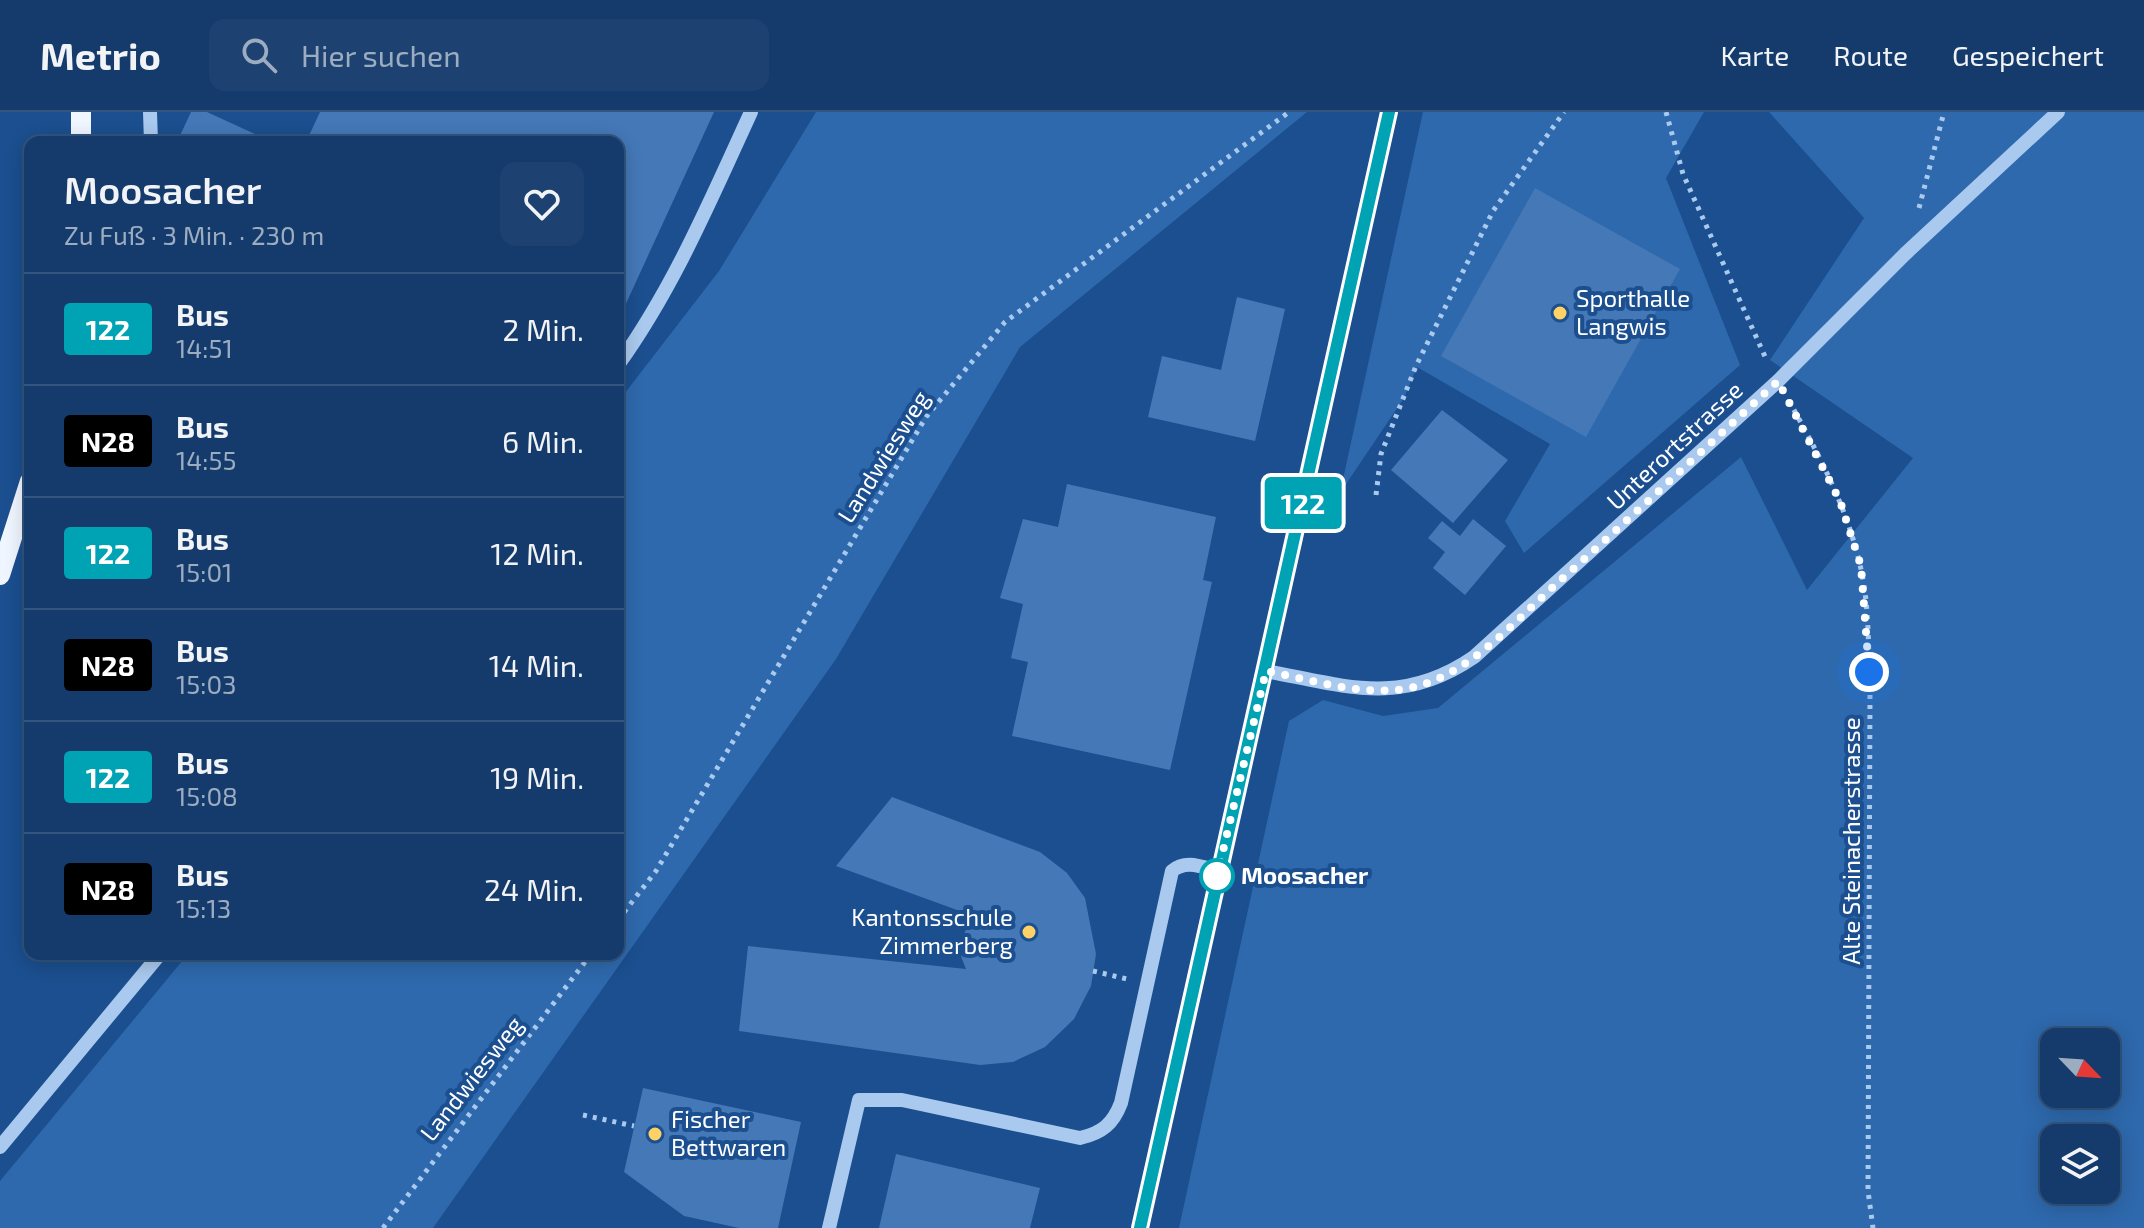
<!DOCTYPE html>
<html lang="de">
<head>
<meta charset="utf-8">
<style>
  body { margin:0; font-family:"Exo 2",sans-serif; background:#1d4271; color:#f1f3f6; height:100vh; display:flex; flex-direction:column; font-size:30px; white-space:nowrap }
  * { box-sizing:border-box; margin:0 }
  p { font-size:26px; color:#9dadc1 }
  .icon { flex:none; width:44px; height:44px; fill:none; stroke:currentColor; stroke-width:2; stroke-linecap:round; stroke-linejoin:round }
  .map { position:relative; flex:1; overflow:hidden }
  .sheet { position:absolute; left:24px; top:24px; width:600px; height:824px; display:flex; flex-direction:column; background:#143b6b; border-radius:16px; box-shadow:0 4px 20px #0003,0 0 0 2px #33557e }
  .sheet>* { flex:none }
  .badge { padding:0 16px; border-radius:6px; font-size:28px; line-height:52px }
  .needle { width:52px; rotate:115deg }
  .buttons { position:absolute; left:2040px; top:916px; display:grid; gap:16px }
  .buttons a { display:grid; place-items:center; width:80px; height:80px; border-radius:16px; background:#143b6b; box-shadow:0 4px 20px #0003,0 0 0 2px #33557e; font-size:40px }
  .you { position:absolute; width:40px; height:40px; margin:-20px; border:6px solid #fff; border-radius:50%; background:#1a73e8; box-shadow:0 0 0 12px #1a73e833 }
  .map>.badge { position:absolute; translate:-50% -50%; box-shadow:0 0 0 4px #fff }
  .round { display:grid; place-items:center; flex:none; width:84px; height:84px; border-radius:16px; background:#1d4271 }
  .head { display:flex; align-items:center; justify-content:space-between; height:136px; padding:0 40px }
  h1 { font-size:38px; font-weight:600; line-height:60px }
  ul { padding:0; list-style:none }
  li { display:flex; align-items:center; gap:24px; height:112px; padding:0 40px; border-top:2px solid #33557e }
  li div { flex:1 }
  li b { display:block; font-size:30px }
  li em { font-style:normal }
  li .badge { min-width:88px; font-weight:700; text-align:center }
  header { display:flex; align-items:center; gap:48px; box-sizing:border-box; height:112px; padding:0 40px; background:#143b6b; border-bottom:2px solid #33557e }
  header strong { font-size:38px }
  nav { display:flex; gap:44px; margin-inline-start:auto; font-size:28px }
  .search { width:560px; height:72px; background:#1d4271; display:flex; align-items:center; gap:20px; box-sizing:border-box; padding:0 28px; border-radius:16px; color:#9dadc1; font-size:30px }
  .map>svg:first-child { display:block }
  .green { fill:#2e69ad; fill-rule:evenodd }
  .building { fill:#4478b7 }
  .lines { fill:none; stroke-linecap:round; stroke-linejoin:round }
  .path { stroke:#a9c9ee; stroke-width:5; stroke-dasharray:4 6; stroke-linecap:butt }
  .minor { stroke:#a9c9ee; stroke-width:14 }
  .major { stroke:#f0f6ff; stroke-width:20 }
  .line-casing { stroke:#fff; stroke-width:18 }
  .line { stroke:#00a3b4; stroke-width:12 }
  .walk { stroke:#fff; stroke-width:8; stroke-dasharray:0 14.4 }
  .poi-dot { fill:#ffd166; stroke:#1b4f8f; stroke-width:3 }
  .stop-dot { fill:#fff; stroke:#00a3b4; stroke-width:4 }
  .labels { text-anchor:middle; stroke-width:8; stroke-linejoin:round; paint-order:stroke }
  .poi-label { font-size:24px; fill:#fff; stroke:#1b4f8f; text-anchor:start }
  .street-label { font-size:24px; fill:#fff; stroke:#1b4f8f }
  .stop-label { font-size:24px; font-weight:bold; fill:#fff; stroke:#1b4f8f; text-anchor:start }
</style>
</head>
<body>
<header>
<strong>Metrio</strong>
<div class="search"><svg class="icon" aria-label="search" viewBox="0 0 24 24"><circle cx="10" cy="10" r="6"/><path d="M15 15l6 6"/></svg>Hier suchen</div>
<nav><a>Karte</a><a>Route</a><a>Gespeichert</a></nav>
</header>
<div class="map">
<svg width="2144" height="1116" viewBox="0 0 2144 1116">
  <rect width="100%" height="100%" fill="#1b4f8f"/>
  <!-- green -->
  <g class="green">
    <path d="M816,0H1307L1020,235L836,547L433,1116H0V1069L188,842H618V290L719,159Z"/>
    <path d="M1423,0H1704L1666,66L1740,253L1524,441L1505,409L1550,332L1417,255L1404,286L1340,381Z"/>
    <path d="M1769,0H2144V1116H1179L1289,609L1323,588L1383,604L1438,596L1741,345L1807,478L1913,346L1770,248L1864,106ZM2054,930H2106V982H2054ZM2054,1026H2106V1078H2054Z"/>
  </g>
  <!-- building -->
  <g class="building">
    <path d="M191,0H207L268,28L177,30Z"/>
    <path d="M320,0H714L618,209V30H306Z"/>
    <path d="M1535,76L1680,157L1586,325L1441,244Z"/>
    <path d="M1237,185L1285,197L1255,329L1148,305L1162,244L1221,258Z"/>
    <path d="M1442,298L1508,348L1453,411L1391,358Z"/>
    <path d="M1067,372L1216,405L1203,468L1212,470L1170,658L1012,624L1028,550L1011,546L1023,492L1000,486L1023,407L1058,415Z"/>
    <path d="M1473,407L1506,434L1465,483L1433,456L1445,440L1428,426L1442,409L1460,424Z"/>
    <path d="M892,685L1040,740L1067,761L1085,786L1096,842L1091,874L1074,907L1045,935L1013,950L980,953L739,919L748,834L966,857L958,837L967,815L979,806L836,754Z"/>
    <path d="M643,976L801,1010L778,1116H739L684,1104L624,1060Z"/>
    <path d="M896,1042L1040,1076L1030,1116H879Z"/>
  </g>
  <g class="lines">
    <!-- path -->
    <g class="path">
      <path d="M1666,0L1683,62L1767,249"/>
      <path d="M1919,96L1944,0"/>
      <path d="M1789,289C1818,341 1847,395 1860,453C1870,494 1868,540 1870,582L1868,1079L1873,1116"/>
      <path d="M1376,383L1381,342L1416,254L1493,99L1564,0"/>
      <path d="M618,808L656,759L926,305L1005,210L1289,0"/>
      <path d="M1093,859L1127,867"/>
      <path d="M583,1003L634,1014"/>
      <path d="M383,1116L591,842"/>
    </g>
    <!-- minor -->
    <g class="minor">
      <path d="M150,0L151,30"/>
      <path d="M618,253C674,175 711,87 751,0"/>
      <path d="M1266,559C1346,574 1401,595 1474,545L1778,269L1905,142L2058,0"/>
      <path d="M0,1035L160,842"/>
      <path d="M829,1116L859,988H902L1080,1026C1102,1021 1113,1012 1121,991L1172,759C1186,747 1202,755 1219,759"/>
      <path d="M1140,1116L1389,0"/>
    </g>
    <!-- major -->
    <g class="major">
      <path d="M81,30V0"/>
      <path d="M0,463L30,369"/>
    </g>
  </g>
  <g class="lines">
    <defs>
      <path id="line" d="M1140,1116L1389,0"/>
    </defs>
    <!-- line casing -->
    <use href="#line" class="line-casing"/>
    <!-- line -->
    <use href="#line" class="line"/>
    <!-- walk -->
    <path class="walk" d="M1217,764L1266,559C1313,568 1362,585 1410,576C1471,563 1517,506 1562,467C1635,402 1706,335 1778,269L1840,389L1861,454L1869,560"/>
  </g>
  <!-- markers -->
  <g class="poi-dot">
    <circle cx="1560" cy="201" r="8"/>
    <circle cx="1029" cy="820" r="8"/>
    <circle cx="655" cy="1022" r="8"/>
  </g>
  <circle class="stop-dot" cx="1217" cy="764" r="16"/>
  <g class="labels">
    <!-- poi labels -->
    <g class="poi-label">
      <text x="1576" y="195">Sporthalle<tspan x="1576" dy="28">Langwis</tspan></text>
      <text x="1013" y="814" text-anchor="end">Kantonsschule<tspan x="1013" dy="28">Zimmerberg</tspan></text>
      <text x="671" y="1016">Fischer<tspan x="671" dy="28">Bettwaren</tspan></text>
    </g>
    <!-- street labels -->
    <g class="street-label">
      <text transform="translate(1675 334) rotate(-43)" y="8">Unterortstrasse</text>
      <text transform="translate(884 345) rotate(-58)" y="8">Landwiesweg</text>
      <text transform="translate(1852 729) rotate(-90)" y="8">Alte Steinacherstrasse</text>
      <text transform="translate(472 967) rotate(-52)" y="8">Landwiesweg</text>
    </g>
    <!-- stop labels -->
    <g class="stop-label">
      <text x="1241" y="772">Moosacher</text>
    </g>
  </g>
</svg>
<div class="buttons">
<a><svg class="needle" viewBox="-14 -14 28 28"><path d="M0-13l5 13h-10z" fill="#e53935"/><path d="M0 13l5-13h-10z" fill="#9dadc1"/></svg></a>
<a><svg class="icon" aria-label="layers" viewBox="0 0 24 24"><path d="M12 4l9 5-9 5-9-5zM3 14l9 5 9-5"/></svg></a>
</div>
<div class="you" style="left:1869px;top:560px"></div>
<b class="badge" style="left:1303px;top:391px;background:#00a3b4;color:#fff">122</b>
<section class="sheet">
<div class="head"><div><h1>Moosacher</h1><p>Zu Fuß · 3 Min. · 230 m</p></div><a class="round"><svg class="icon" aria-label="heart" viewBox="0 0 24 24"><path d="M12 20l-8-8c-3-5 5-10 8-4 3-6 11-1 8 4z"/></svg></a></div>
<ul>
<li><span class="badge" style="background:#00a3b4;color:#fff">122</span><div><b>Bus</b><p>14:51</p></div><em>2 Min.</em></li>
<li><span class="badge" style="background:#000;color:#fff">N28</span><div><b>Bus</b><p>14:55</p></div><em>6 Min.</em></li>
<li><span class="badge" style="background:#00a3b4;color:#fff">122</span><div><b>Bus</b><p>15:01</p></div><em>12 Min.</em></li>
<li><span class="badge" style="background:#000;color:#fff">N28</span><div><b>Bus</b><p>15:03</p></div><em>14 Min.</em></li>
<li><span class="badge" style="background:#00a3b4;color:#fff">122</span><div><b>Bus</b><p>15:08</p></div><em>19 Min.</em></li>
<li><span class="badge" style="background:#000;color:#fff">N28</span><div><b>Bus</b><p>15:13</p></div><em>24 Min.</em></li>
</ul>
</section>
</div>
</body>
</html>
